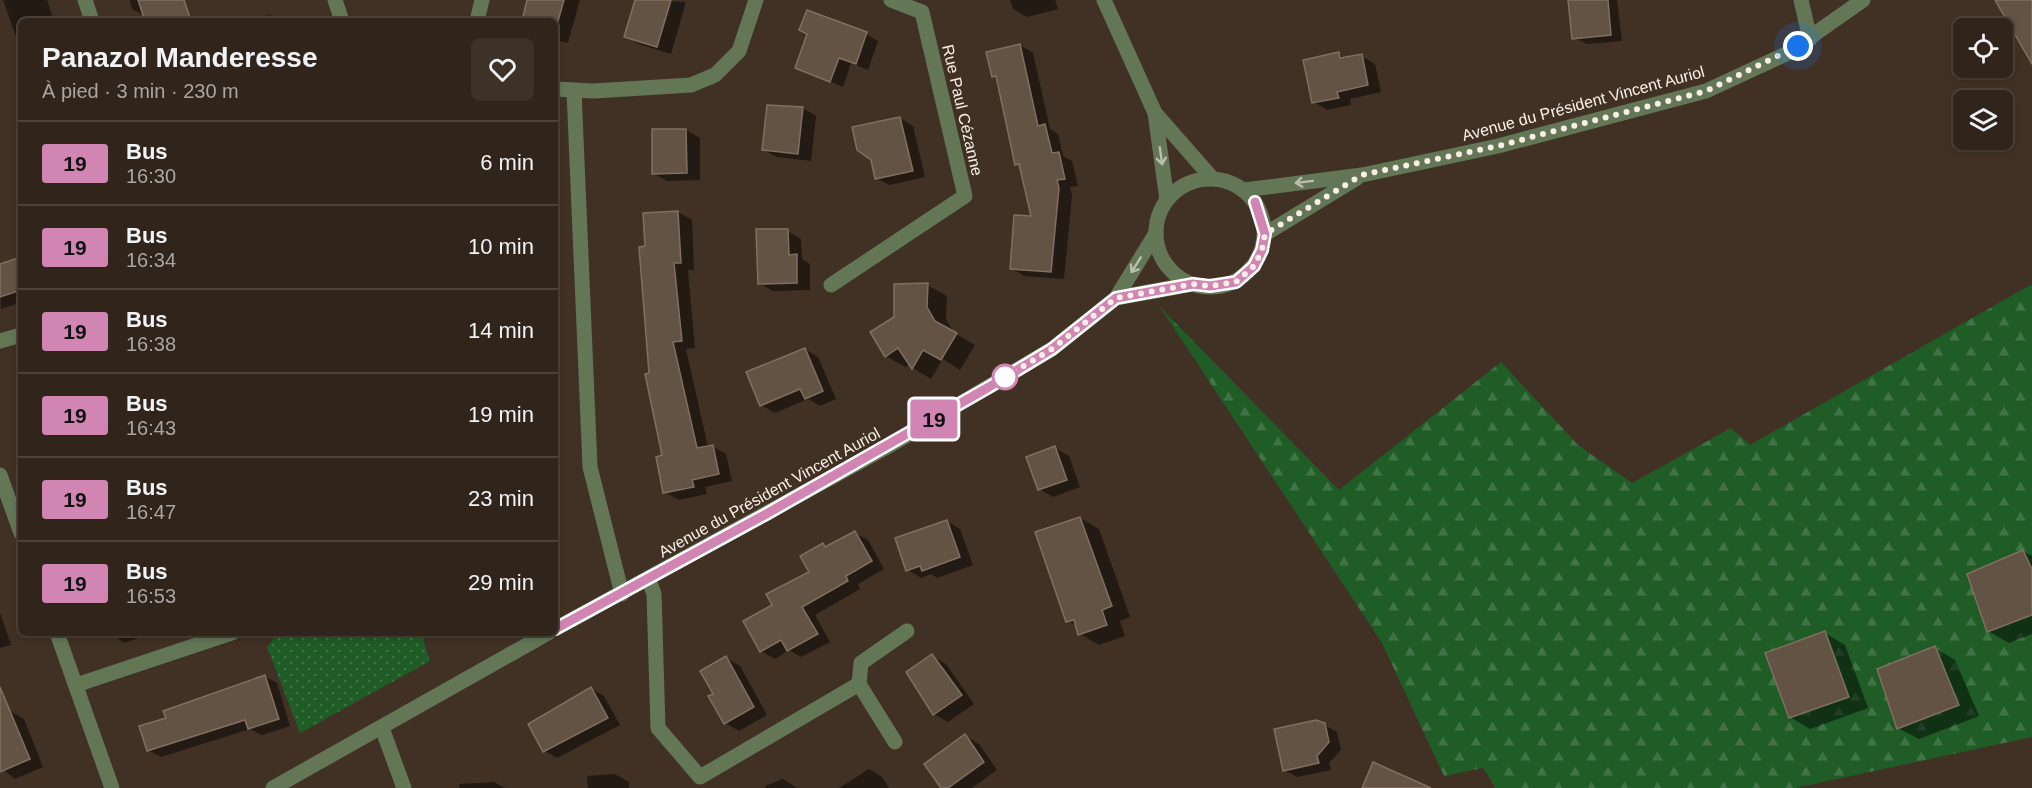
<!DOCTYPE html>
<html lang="fr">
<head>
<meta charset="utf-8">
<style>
  body { margin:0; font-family:Arial,sans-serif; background:#3d3128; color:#f1f3f6; height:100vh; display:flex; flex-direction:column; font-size:22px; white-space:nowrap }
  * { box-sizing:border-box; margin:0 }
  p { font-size:20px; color:#a8a5a3 }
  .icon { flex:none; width:33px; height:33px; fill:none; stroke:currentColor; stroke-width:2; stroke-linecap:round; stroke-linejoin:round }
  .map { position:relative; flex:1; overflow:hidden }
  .sheet { position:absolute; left:18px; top:18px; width:540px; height:618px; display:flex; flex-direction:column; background:#31251b; border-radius:9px; box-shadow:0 3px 9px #0003,0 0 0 2px #4c423a }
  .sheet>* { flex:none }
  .badge { padding:0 12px; border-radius:4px; font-size:21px; line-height:39px }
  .controls { position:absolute; left:1953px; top:18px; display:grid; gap:12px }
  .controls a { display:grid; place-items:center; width:60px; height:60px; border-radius:9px; background:#31251b; box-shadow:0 3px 9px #0003,0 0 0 2px #4c423a; font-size:30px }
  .you { position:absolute; width:30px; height:30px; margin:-15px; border:4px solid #fff; border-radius:50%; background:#1a73e8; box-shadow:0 0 0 9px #1a73e833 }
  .map>.badge { position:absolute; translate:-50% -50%; box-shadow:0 0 0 3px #fff }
  .round { display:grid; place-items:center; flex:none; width:63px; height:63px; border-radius:9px; background:#3d3128 }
  .overview { display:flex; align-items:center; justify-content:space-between; height:102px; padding:0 24px }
  h1 { font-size:28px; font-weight:800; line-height:45px }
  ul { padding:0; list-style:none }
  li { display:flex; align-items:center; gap:18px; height:84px; padding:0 24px; border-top:2px solid #4c423a }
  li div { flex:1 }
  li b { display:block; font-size:22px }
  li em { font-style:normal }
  li .badge { min-width:66px; font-weight:700; text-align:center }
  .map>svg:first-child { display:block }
  .forest { fill:url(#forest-firs) }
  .park { fill:url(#park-dots) }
  .shadow { fill:#0007 }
  .building { fill:#635344; stroke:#816f60; stroke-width:1.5 }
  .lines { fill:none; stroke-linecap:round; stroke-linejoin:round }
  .minor { stroke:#637757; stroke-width:15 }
  .oneway { stroke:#bdbfad }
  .line-casing { stroke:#fff; stroke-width:14 }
  .line { stroke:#d085b2; stroke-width:9 }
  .walk { stroke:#f9efe7; stroke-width:6; stroke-dasharray:0 10.8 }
  .stop-dot { fill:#fff; stroke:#d085b2; stroke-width:3 }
  .labels { text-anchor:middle; stroke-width:6; stroke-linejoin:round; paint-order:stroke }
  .street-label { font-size:16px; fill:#f9efe7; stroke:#413124 }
</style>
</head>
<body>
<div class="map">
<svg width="2032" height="788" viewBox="0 0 2032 788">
  <defs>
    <pattern id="forest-firs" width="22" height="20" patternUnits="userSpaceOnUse" patternTransform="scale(1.5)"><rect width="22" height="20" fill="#1f5c26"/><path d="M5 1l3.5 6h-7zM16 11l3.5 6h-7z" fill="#407446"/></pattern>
    <pattern id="park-dots" width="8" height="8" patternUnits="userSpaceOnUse" patternTransform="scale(1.5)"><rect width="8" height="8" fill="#1f5c26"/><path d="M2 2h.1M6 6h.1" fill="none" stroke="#407446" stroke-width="1.8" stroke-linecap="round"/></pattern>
  </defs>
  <rect width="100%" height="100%" fill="#413124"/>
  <!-- forest -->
  <path class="forest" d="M2032,284V737L1795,788H1496L1483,768L1444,776L1382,643L1160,307L1339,490L1501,362L1578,445L1632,483L1731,428L1750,445Z"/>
  <!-- park -->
  <path class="park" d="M278,633H421L430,661L300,733L267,647Z"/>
  <!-- shadow -->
  <g class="shadow">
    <path d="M3,0H47L54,21H21V51Z"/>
    <path d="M130,0H184L191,21H145L143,15L132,9Z"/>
    <path d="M530,0H580L568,43L555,40V21H523Z"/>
    <path d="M636,0L686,2L671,54L639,44L626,36Z"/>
    <path d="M1010,0H1055L1058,9L1027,17L1013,9Z"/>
    <path d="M1571,0H1617L1622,41L1587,44L1575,38Z"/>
    <path d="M270,15L281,21H250Z"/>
    <path d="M866,34L878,41L868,70L851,63L843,87L797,67Z"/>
    <path d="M1020,45L1033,53L1050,129L1058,134L1063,156L1072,161L1078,186L1070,187L1072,196L1064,279L1024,276L1011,268L1033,218L1021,167L1016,164L998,79L993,77Z"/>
    <path d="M1339,54L1347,59L1361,56L1375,64L1381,92L1350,99L1351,105L1327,110L1314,102Z"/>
    <path d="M803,108L816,116L811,161L777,157L764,150Z"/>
    <path d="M900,118L913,126L925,177L889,185L876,178L872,159Z"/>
    <path d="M686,130L700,138V180L667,181L653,173Z"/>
    <path d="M678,212L692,220L694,270H688L695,348L686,349L708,447L712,446L726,454L732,481L705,487L707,494L679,500L665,492L664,457L651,374L647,247Z"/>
    <path d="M787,231L801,239L802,259L810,264V290L773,291L759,283Z"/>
    <path d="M21,259V302L1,309L0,266Z"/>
    <path d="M927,285L947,296L946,319L954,333L975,345L960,370L943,359L931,379L913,368L910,364L905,367L886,356Z"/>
    <path d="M805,349L818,357L836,399L820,406L808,399L775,413L761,405Z"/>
    <path d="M1055,448L1069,456L1080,487L1053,497L1039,489Z"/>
    <path d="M1080,518L1099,529L1130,617L1120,621L1125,636L1099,645L1080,634L1077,626L1068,621Z"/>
    <path d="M947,521L960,529L973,565L937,578L931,574L921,578L908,570Z"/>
    <path d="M855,533L868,540L884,569L858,584L860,589L815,615L830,642L801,657L789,650L775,659L761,651L774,605L811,573L823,545L828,548Z"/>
    <path d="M2023,551L2032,556V634L2009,643L1988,631Z"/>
    <path d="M0,613L11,645L0,648Z"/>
    <path d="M110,633H150L151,634L124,643Z"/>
    <path d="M1825,633L1845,645L1868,708L1810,729L1790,717Z"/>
    <path d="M1935,648L1955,660L1979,716L1919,739L1898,728Z"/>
    <path d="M932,656L946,664L974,704L948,722L934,714Z"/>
    <path d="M726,658L740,666L767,715L739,731L725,723L715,694Z"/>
    <path d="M264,676L277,683L290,726L262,735L250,729L161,757L148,750L167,719Z"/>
    <path d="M591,689L604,696L620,725L557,758L545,751Z"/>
    <path d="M10,711L24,719L43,767L15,779L0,767V715Z"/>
    <path d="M1324,725L1337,732L1341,750L1329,763L1331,770L1297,777L1284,770Z"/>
    <path d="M965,736L979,744L997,770L972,788H943Z"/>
    <path d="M869,769L882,777L889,788H839Z"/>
    <path d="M615,774L629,782V788H588L587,776Z"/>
    <path d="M783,779L797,788H766L765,786Z"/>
    <path d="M494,782L505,788H460L459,784Z"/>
  </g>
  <!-- building -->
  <g class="building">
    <path d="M138,0H184L191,21H145Z"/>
    <path d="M527,0H564L558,21H522Z"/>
    <path d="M635,0H671L657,47L624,37Z"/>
    <path d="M1568,0H1608L1611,35L1572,39Z"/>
    <path d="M1995,0H2032V64Z"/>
    <path d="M807,10L867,32L856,64L839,58L830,82L795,68L807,34L799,30Z"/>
    <path d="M1020,44L1038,126L1045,124L1052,153L1059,152L1065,179L1057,180L1059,188L1051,272L1010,269L1014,215L1031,216L1019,164L1015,165L996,76L992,77L986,52Z"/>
    <path d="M1339,52L1340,58L1362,54L1368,85L1337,92L1339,98L1312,103L1303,60Z"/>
    <path d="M767,105L803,107L798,154L762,150Z"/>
    <path d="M900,117L913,171L875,179L871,160L857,150L852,127Z"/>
    <path d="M652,129H686L687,173L652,174Z"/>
    <path d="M678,211L681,263H674L682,341L673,342L697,448L713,445L719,474L692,480L694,487L663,493L656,457L662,455L645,374L649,373L639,247L645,246L643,213Z"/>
    <path d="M756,229H788L789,255L797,254V283L758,284Z"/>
    <path d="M21,257V290L0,297V264Z"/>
    <path d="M928,283L927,307L935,321L957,333L941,360L923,350L912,369L898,348L885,357L870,332L894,317V284Z"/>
    <path d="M805,348L823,391L805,399L800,389L760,406L746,372Z"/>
    <path d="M1055,446L1067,480L1038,490L1026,457Z"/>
    <path d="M1080,517L1112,606L1102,610L1107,625L1078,635L1074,620L1066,622L1035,532Z"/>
    <path d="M947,520L960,557L922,571L920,566L906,571L895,538Z"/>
    <path d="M855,531L872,561L846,576L848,581L802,607L818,634L787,651L781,640L760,652L743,621L772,605L766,594L809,572L800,556L823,543L825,547Z"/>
    <path d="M2023,550L2032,569V615L1987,632L1967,574Z"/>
    <path d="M1825,631L1849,697L1789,718L1765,653Z"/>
    <path d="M1935,646L1959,705L1897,729L1877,669Z"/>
    <path d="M932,654L962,695L933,715L906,672Z"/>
    <path d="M726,656L754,707L724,724L708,696L713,694L700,671Z"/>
    <path d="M265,675L279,719L248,729L245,720L147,751L139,726L166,718L163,711Z"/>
    <path d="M0,687L30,759L0,772Z"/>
    <path d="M591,687L608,718L543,752L528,724Z"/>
    <path d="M1316,720L1325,723L1329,742L1317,756L1319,763L1283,771L1274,729Z"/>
    <path d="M965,734L984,762L948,788H941L924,764Z"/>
    <path d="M1373,762L1431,788H1362Z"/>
  </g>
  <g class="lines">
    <!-- minor -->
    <g class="minor">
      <path d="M85,0L92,21"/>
      <path d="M335,0L342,21"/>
      <path d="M1104,0L1155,113L1212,178"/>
      <path d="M1801,0L1810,39"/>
      <path d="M477,21L482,0"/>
      <path d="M555,89L594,91L691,85L715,75L739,51L756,0"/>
      <path d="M574,91L590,467L622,594"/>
      <path d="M1155,113L1167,200"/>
      <circle cx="1210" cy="233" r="54"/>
      <path d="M1244,190L1362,175L1498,146L1706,91L1786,54L1863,0"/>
      <path d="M1265,234L1357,178"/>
      <path d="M831,285L965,196L922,12L891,0"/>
      <path d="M1116,298L1193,284"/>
      <path d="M0,341L21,335"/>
      <path d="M0,475L21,533"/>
      <path d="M649,580L654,594L658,728L700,777L859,684L895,742"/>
      <path d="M555,629L887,447L1052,349L1116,298L1156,233"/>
      <path d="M57,633L112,788"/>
      <path d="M859,684L861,663L907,631"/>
      <path d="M76,685L232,633"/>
      <path d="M382,728L404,788"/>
      <path d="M273,788L548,633"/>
    </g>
  </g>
  <!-- one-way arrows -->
  <defs><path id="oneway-shaft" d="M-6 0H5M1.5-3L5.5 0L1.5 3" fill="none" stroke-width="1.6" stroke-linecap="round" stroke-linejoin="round" transform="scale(1.5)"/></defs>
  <g class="oneway">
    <use href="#oneway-shaft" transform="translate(1161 156) rotate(82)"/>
    <use href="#oneway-shaft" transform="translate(1304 182) rotate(173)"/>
    <use href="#oneway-shaft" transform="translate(1136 265) rotate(122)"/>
  </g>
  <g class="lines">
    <defs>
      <path id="line" d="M555,629L768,513L989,387L1052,349L1116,298L1193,284L1210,286L1236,282L1254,266L1262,250L1265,234L1255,202"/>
    </defs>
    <!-- line casing -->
    <use href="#line" class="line-casing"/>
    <!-- line -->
    <use href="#line" class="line"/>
    <!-- walk -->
    <path class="walk" d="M1005,377L1052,349L1116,298L1193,284L1210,286L1236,282L1254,266L1262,250L1265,234L1362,175L1498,146L1706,91L1798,46"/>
  </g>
  <!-- markers -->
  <circle class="stop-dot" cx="1005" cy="377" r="12"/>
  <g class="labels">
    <!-- street labels -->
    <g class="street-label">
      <text transform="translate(1583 103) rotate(-15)" y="6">Avenue du Président Vincent Auriol</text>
      <text transform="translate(963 110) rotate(77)" y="6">Rue Paul Cézanne</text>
      <text transform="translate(769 492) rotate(-29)" y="6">Avenue du Président Vincent Auriol</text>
    </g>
  </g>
</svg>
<div class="controls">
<a><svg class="icon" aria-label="locate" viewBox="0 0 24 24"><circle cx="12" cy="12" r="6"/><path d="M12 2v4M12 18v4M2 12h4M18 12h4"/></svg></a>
<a><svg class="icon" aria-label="layers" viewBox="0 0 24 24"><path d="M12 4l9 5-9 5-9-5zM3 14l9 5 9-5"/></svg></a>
</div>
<div class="you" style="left:1798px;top:46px"></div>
<b class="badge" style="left:934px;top:419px;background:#d085b2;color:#111">19</b>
<section class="sheet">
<div class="overview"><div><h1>Panazol Manderesse</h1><p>À pied · 3 min · 230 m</p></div><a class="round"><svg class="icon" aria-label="heart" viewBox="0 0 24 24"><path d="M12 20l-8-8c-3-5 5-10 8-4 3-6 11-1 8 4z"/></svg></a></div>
<ul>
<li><span class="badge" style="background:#d085b2;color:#111">19</span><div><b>Bus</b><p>16:30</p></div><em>6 min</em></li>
<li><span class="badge" style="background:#d085b2;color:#111">19</span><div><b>Bus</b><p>16:34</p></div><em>10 min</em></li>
<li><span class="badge" style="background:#d085b2;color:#111">19</span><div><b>Bus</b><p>16:38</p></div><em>14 min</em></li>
<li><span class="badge" style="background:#d085b2;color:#111">19</span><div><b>Bus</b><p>16:43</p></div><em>19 min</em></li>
<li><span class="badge" style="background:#d085b2;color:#111">19</span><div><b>Bus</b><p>16:47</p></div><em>23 min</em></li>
<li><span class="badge" style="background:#d085b2;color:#111">19</span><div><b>Bus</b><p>16:53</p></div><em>29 min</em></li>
</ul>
</section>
</div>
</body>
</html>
